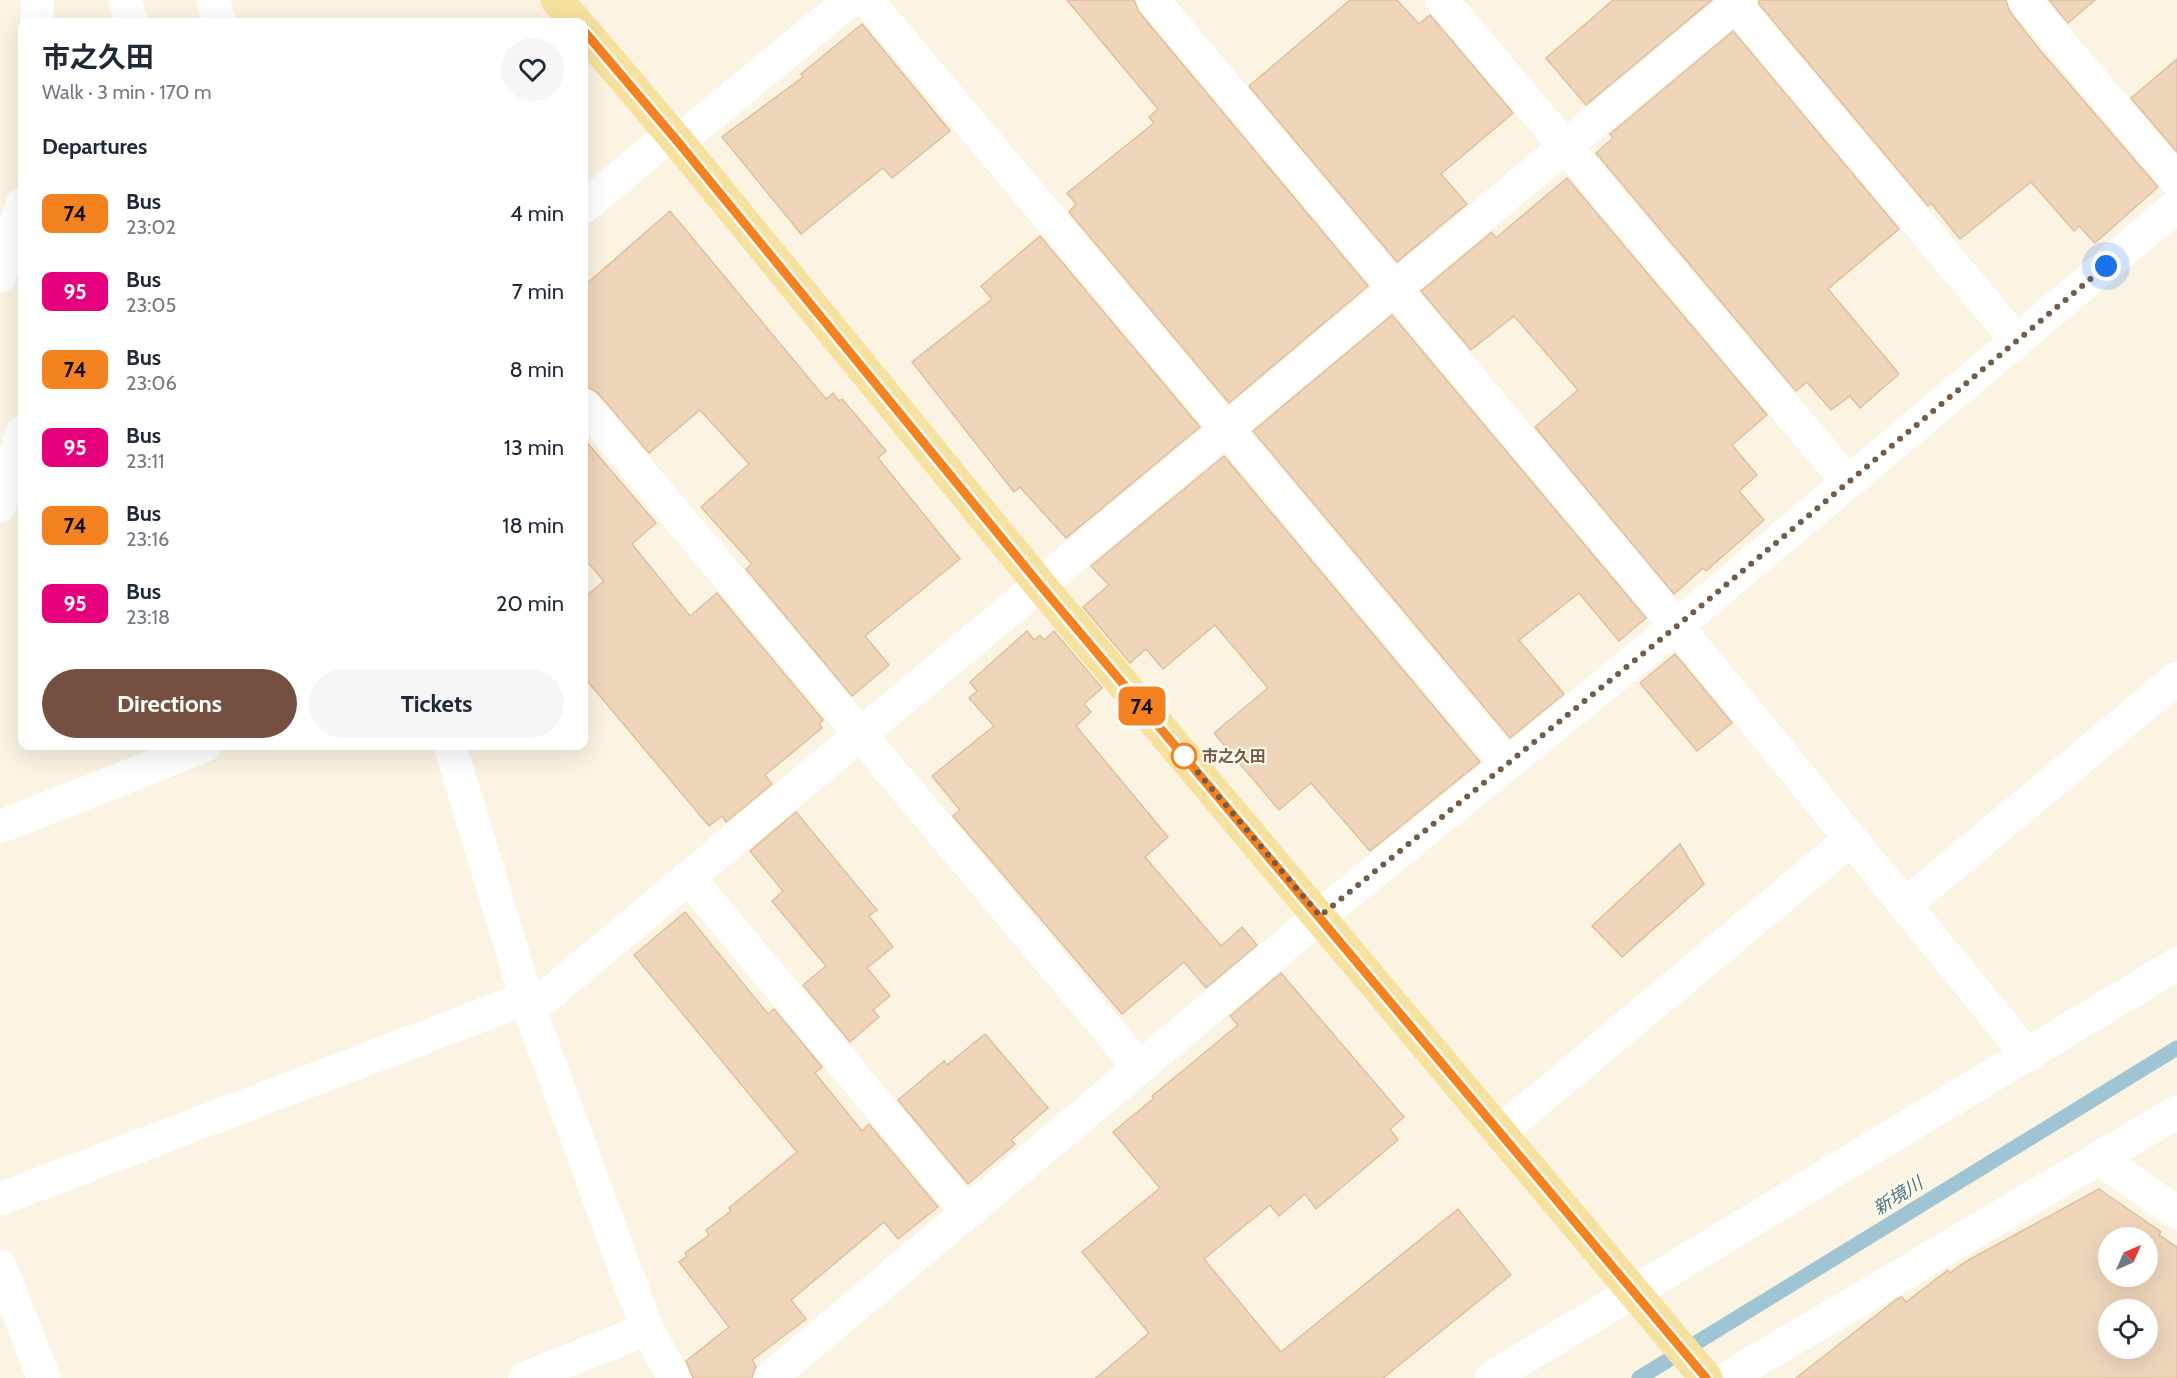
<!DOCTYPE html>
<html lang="en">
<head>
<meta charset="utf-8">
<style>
  body { margin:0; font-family:Cabin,"Noto Sans JP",sans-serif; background:#f6f6f7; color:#1f2937; height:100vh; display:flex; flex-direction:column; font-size:22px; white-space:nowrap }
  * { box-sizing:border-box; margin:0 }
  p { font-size:20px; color:#747a83 }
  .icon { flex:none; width:33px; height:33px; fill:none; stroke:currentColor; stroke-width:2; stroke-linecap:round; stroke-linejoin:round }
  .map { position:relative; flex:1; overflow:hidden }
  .side { position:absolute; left:18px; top:18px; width:570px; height:732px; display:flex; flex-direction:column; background:#fff; border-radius:12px; box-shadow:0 6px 24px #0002 }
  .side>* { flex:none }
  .badge { padding:0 12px; border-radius:9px; font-size:21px; line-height:39px }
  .needle { width:39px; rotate:45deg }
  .buttons { position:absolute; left:2098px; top:1227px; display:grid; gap:12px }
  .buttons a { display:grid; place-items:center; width:60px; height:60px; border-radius:50%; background:#fff; box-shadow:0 6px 24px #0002; font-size:30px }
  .you { position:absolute; width:30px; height:30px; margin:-15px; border:4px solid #fff; border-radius:50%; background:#1a73e8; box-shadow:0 0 0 9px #1a73e833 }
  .map>.badge { position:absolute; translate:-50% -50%; box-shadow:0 0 0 3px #fff }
  h2 { padding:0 24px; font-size:22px; line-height:54px }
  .round { display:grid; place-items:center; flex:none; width:63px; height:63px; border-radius:32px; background:#f6f6f7 }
  .headline { display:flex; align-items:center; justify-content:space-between; height:102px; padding:0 24px }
  h1 { font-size:28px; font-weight:700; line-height:45px }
  .action { display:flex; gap:12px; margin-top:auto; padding:12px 24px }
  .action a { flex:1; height:69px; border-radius:36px; background:#755041; color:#fff; font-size:24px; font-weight:700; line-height:69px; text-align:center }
  .action a+a { background:#f6f6f7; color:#1f2937 }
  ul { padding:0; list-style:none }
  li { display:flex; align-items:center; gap:18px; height:78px; padding:0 24px }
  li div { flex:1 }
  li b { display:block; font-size:22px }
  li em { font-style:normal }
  li .badge { min-width:66px; font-weight:700; text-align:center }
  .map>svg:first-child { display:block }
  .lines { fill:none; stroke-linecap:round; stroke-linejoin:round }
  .stream { stroke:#9fc5d4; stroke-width:15 }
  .building { fill:#efd6bb; stroke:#e0bf9d; stroke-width:1.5; fill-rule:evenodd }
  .minor { stroke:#fff; stroke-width:33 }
  .major { stroke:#f6e19e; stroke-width:33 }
  .line-casing { stroke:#fff; stroke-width:14 }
  .line { stroke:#f58220; stroke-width:9 }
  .walk { stroke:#715d4a; stroke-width:6; stroke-dasharray:0 10.8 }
  .stop-dot { fill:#fff; stroke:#f58220; stroke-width:3 }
  .labels { text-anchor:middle; stroke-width:4.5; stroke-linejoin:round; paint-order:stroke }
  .stop-label { font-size:16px; font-weight:bold; fill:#715d4a; stroke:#fef8e8; text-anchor:start }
  .water-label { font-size:18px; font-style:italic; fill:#48778a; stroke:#fef8e8 }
</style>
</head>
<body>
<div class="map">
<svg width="2177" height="1378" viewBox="0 0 2177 1378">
  <rect width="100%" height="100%" fill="#fbf4e2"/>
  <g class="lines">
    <!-- stream -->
    <path class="stream" d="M1639,1378L2177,1048"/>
  </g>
  <!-- building -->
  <g class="building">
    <path d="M1067,0H1134L1139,12L1368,286L1229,403L1069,212L1076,204L1067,193L1154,123L1149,117L1158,109Z"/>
    <path d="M1350,0H1397L1419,24L1430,15L1513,113L1441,174L1467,204L1397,262L1249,86Z"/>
    <path d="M1613,0H1712L1586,105L1546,58Z"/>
    <path d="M1759,0H2006L2010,12L2039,49L2158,187L2095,243L2079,226L2074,231L2031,182L1960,239L1931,203L1928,206L1759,4Z"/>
    <path d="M2049,0H2095L2068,23Z"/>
    <path d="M862,24L950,131L892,178L883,168L801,234L722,137L803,77L801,74Z"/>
    <path d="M1733,31L1899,229L1828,289L1899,374L1860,408L1850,396L1831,410L1807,382L1796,391L1596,153L1613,138L1610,134Z"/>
    <path d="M2177,59V152L2131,98Z"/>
    <path d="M1567,178L1767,415L1732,445L1757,475L1739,491L1764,520L1706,571L1703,568L1674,594L1535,427L1578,390L1514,316L1471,350L1421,291L1492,232L1496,238Z"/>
    <path d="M670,211L826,399L833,393L839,401L842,399L886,451L878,458L960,559L865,636L889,665L852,696L746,569L752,564L701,507L749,464L700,410L649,453L598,393L584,386V286Z"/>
    <path d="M1040,236L1200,427L1066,538L1020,487L1014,492L912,362L992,299L981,286Z"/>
    <path d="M1392,315L1646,618L1619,641L1579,593L1519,640L1564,694L1510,738L1253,431Z"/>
    <path d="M584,439L656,523L632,544L690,616L717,593L823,720L819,724L822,728L765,775L772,784L726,822L722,816L709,826L584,677V598L604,581L584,558Z"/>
    <path d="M1224,456L1480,762L1370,851L1311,783L1279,810L1214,733L1268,688L1215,625L1163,669L1146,649L1130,663L1083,607L1109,585L1091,566Z"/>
    <path d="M1027,631L1034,640L1040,635L1044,640L1054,631L1102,688L1084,704L1091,712L1076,726L1168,837L1145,857L1221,946L1242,927L1257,945L1206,988L1184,962L1122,1014L953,816L960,810L932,776L994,726L969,698L977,691L970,682Z"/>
    <path d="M1675,654L1732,723L1697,751L1640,683Z"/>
    <path d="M796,812L877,910L869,916L893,947L867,968L890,996L873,1010L879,1017L850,1042L803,985L826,966L772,901L783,891L750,851Z"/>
    <path d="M1680,844L1704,884L1622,957L1592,926Z"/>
    <path d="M685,912L768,1014L774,1009L822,1067L815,1073L862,1131L869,1124L938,1207L898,1239L884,1222L791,1300L806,1319L752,1360L756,1366L752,1378H693L686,1361L729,1327L679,1262L687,1256L685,1253L709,1235L706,1230L731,1211L729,1208L797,1152L634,955Z"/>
    <path d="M1281,973L1404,1117L1390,1129L1398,1140L1316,1209L1305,1194L1279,1216L1270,1205L1204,1259L1281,1352L1458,1209L1511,1275L1383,1378H1096L1149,1333L1082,1252L1160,1188L1113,1132L1154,1098L1152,1096L1238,1025L1230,1016Z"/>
    <path d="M985,1034L1048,1108L1011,1140L1015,1144L968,1184L898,1100L944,1061L947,1065Z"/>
    <path d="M2099,1189L2161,1232L2159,1235L2177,1247V1378H1796L1897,1299L1902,1297L1906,1302L1948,1270L1950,1273L1965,1262ZM2109,1238H2148V1276H2109ZM2109,1310H2148V1348H2109Z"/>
  </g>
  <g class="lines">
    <!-- minor -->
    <g class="minor">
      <path d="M37,0V22"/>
      <path d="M125,0L132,22"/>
      <path d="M213,0L220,22"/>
      <path d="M867,0L1507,764"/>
      <path d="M1153,0L1677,626L2028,1056"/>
      <path d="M1442,0L1848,482"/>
      <path d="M1731,0L2017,341"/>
      <path d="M2024,0L2177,181"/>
      <path d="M678,142L850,0"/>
      <path d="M584,207L671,134"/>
      <path d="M0,276L22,204"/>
      <path d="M584,405L1140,1068"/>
      <path d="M0,506L22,432"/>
      <path d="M450,746L530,1010L647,1329L674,1378"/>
      <path d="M0,827L204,746"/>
      <path d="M689,878L967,1212"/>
      <path d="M1905,905L2177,678"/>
      <path d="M530,1010L1741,0"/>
      <path d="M1500,1132L1851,839"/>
      <path d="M2100,1159L2177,1213"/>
      <path d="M0,1199L527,998"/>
      <path d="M0,1266L44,1378"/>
      <path d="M525,1378L647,1329"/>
      <path d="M770,1378L1320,916L1677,626L2177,206"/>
      <path d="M1491,1378L2177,964"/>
      <path d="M1727,1378L2177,1112"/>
    </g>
    <!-- major -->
    <g class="major">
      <path d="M557,0L576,22"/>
      <path d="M584,31L678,142L1040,585L1706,1378"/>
    </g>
  </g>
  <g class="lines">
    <defs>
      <path id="line" d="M584,31L678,142L1040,585L1706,1378"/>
    </defs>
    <!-- line casing -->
    <use href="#line" class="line-casing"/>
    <!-- line -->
    <use href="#line" class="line"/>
    <!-- walk -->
    <path class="walk" d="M1184,756L1320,916L1677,626L2106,266"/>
  </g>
  <!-- markers -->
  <circle class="stop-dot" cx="1184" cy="756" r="12"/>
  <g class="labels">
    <!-- stop labels -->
    <g class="stop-label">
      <text x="1202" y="762">市之久田</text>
    </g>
    <!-- water labels -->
    <g class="water-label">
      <text transform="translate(1898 1196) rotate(-32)" y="6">新境川</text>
    </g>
  </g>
</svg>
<div class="buttons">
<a><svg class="needle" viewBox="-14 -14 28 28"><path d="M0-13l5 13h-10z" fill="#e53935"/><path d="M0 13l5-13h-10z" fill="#747a83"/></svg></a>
<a><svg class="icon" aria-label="locate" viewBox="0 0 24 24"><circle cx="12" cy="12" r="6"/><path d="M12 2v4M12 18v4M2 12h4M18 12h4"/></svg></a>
</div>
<div class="you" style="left:2106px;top:266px"></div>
<b class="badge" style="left:1142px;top:706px;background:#f58220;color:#111">74</b>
<section class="side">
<div class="headline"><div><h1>市之久田</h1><p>Walk · 3 min · 170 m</p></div><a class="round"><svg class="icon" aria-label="heart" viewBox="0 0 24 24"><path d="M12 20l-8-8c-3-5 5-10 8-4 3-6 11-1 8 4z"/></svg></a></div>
<h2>Departures</h2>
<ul>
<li><span class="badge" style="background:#f58220;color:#111">74</span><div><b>Bus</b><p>23:02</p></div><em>4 min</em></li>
<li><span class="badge" style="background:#e6007e;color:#fff">95</span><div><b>Bus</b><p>23:05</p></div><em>7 min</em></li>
<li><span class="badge" style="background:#f58220;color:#111">74</span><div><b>Bus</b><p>23:06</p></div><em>8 min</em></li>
<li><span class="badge" style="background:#e6007e;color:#fff">95</span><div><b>Bus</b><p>23:11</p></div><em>13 min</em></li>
<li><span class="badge" style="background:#f58220;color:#111">74</span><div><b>Bus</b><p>23:16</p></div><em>18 min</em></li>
<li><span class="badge" style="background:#e6007e;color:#fff">95</span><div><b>Bus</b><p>23:18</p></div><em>20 min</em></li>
</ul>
<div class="action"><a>Directions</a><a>Tickets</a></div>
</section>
</div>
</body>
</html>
